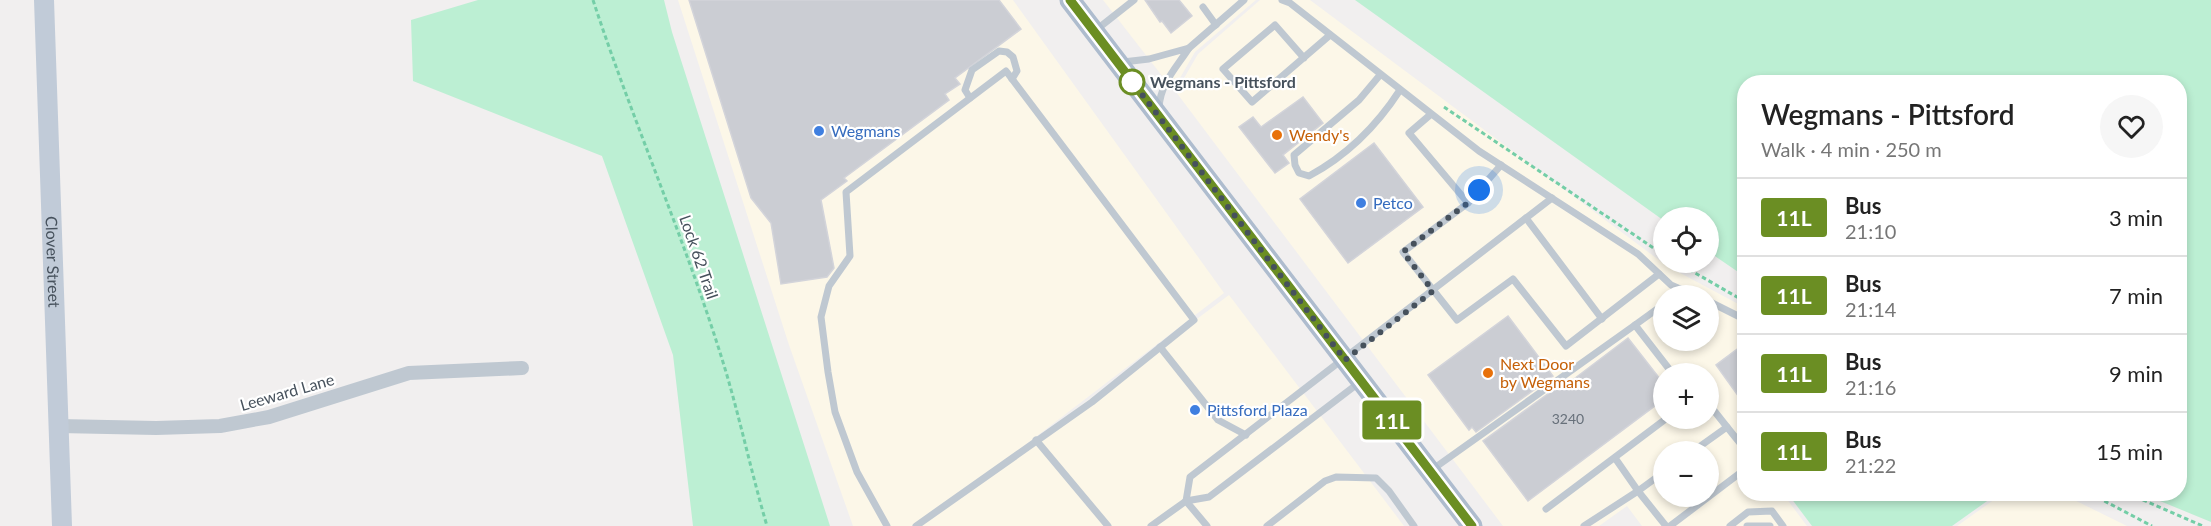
<!DOCTYPE html>
<html lang="en">
<head>
<meta charset="utf-8">
<style>
  body { margin:0; font-family:Lato,sans-serif; background:#f6f6f6; color:#222; height:100vh; display:flex; flex-direction:column; font-size:22px; white-space:nowrap }
  * { box-sizing:border-box; margin:0 }
  p { font-size:20px; color:#767676 }
  .icon { flex:none; width:33px; height:33px; fill:none; stroke:currentColor; stroke-width:2; stroke-linecap:round; stroke-linejoin:round }
  .map { position:relative; flex:1; overflow:hidden }
  .drawer { position:absolute; left:1737px; top:75px; width:450px; height:426px; display:flex; flex-direction:column; background:#fff; border-radius:24px; box-shadow:0 3px 9px #0003 }
  .drawer>* { flex:none }
  .badge { padding:0 12px; border-radius:4px; font-size:21px; line-height:39px }
  .controls { position:absolute; left:1653px; top:207px; display:grid; gap:12px }
  .controls a { display:grid; place-items:center; width:66px; height:66px; border-radius:50%; background:#fff; box-shadow:0 3px 9px #0003; font-size:30px }
  .you { position:absolute; width:30px; height:30px; margin:-15px; border:4px solid #fff; border-radius:50%; background:#1a73e8; box-shadow:0 0 0 9px #1a73e833 }
  .map>.badge { position:absolute; translate:-50% -50%; box-shadow:0 0 0 3px #fff }
  .round { display:grid; place-items:center; flex:none; width:63px; height:63px; border-radius:32px; background:#f6f6f6 }
  .overview { display:flex; align-items:center; justify-content:space-between; height:102px; padding:0 24px }
  h1 { font-size:28px; font-weight:600; line-height:45px }
  ul { padding:0; list-style:none }
  li { display:flex; align-items:center; gap:18px; height:78px; padding:0 24px; border-top:2px solid #e0e0e0 }
  li div { flex:1 }
  li b { display:block; font-size:22px }
  li em { font-style:normal }
  li .badge { min-width:66px; font-weight:700; text-align:center }
  .map>svg:first-child { display:block }
  .commercial { fill:#fcf7e8; fill-rule:evenodd }
  .green { fill:#bcefd3 }
  .building { fill:#cbcdd3; stroke:#d3d4da; stroke-width:1.5 }
  .lines { fill:none; stroke-linecap:round; stroke-linejoin:round }
  .path { stroke:#74cea7; stroke-width:3; stroke-dasharray:4.5 3; stroke-linecap:butt }
  .lane { stroke:#bfc8d1; stroke-width:7 }
  .street { stroke:#bfc8d1; stroke-width:14 }
  .secondary { stroke:#c1cbd8; stroke-width:20 }
  .primary { stroke:#aebcce; stroke-width:21 }
  .line-casing { stroke:#fff; stroke-width:14 }
  .line { stroke:#6b8e23; stroke-width:9 }
  .walk { stroke:#46515c; stroke-width:6; stroke-dasharray:0 10.8 }
  .stop-dot { fill:#fff; stroke:#6b8e23; stroke-width:3 }
  .shop-dot { fill:#3f7fe0; stroke:#fff; stroke-width:2 }
  .food-dot { fill:#e8710a; stroke:#fff; stroke-width:2 }
  .labels { text-anchor:middle; stroke-width:4.5; stroke-linejoin:round; paint-order:stroke }
  .number-label { font-size:14px; fill:#67707a }
  .stop-label { font-size:16px; font-weight:bold; fill:#46515c; stroke:#fff; text-anchor:start }
  .shop-label { font-size:16px; fill:#366cbe; stroke:#fff; text-anchor:start }
  .food-label { font-size:16px; fill:#c56008; stroke:#fff; text-anchor:start }
  .street-label { font-size:16px; fill:#46515c; stroke:#fff }
</style>
</head>
<body>
<div class="map">
<svg width="2211" height="526" viewBox="0 0 2211 526">
  <rect width="100%" height="100%" fill="#f1efef"/>
  <!-- commercial -->
  <g class="commercial">
    <path d="M678,0H1013L1224,293L965,491L912,526H853L789,345Z"/>
    <path d="M1103,0H1256L1195,52L1173,90Z"/>
    <path d="M1260,0H1310L1667,266L1744,307V494H1783L1807,526H1642L1627,506L1599,526H1503L1176,92L1198,54ZM1664,296H1708V340H1664ZM1664,374H1708V418H1664ZM1664,452H1708V496H1664Z"/>
    <path d="M1229,295L1404,526H920Z"/>
    <path d="M2002,494H2062L2127,526H1957Z"/>
  </g>
  <!-- green -->
  <g class="green">
    <path d="M478,0H664L672,32L830,526H693L673,355L602,156L413,81L411,20Z"/>
    <path d="M1355,0H2211V522L2143,494H2180V82H1744V276L1709,252L1708,218H1664L1663,220Z"/>
    <path d="M1788,494H1997L1952,526H1812Z"/>
  </g>
  <!-- building -->
  <g class="building">
    <path d="M689,0H999L1021,29L955,78L960,84L945,94L949,100L844,178L847,181L821,200L834,268L827,277L781,284L771,223L751,198Z"/>
    <path d="M1145,0H1179L1192,16L1171,33L1162,21L1160,22Z"/>
    <path d="M1303,97L1323,123L1283,155L1289,163L1275,173L1239,127L1253,117L1261,127Z"/>
    <path d="M1374,143L1423,207L1348,263L1300,199Z"/>
    <path d="M1508,316L1553,376L1476,432L1472,427L1469,430L1428,375Z"/>
    <path d="M1628,338L1664,384V399L1528,501L1483,441L1560,385L1562,388Z"/>
    <path d="M1744,344V404L1716,365Z"/>
  </g>
  <g class="lines">
    <!-- path -->
    <g class="path">
      <path d="M593,0C634,125 688,246 726,372C741,423 752,475 767,526"/>
      <path d="M1444,107L1664,255"/>
      <path d="M1676,262L1744,301"/>
      <path d="M2091,494L2152,526"/>
      <path d="M2129,494L2203,526"/>
    </g>
    <!-- lane -->
    <g class="lane">
      <path d="M1282,0L1290,3L1479,151L1638,254L1671,285L1696,296"/>
      <path d="M1203,7L1216,25"/>
      <path d="M1096,30L1134,0"/>
      <path d="M1189,48L1244,0"/>
      <path d="M1304,58L1275,25L1223,69L1252,102L1330,35"/>
      <path d="M1123,62L1149,59L1189,48C1176,68 1160,84 1159,108"/>
      <path d="M1380,75L1359,100L1294,155L1295,165L1299,173L1309,176C1348,155 1376,127 1400,90"/>
      <path d="M970,98L965,90L972,70L999,51L1007,52L1013,57L1017,71L1012,79"/>
      <path d="M1430,115L1409,133L1468,203L1403,252L1457,320L1513,279L1566,346L1659,274"/>
      <path d="M1468,203L1501,165"/>
      <path d="M1526,218L1602,319"/>
      <path d="M1708,301L1744,319"/>
      <path d="M1635,325L1664,304"/>
      <path d="M1160,347L1218,420L1246,435"/>
      <path d="M1727,427L1744,448"/>
      <path d="M1036,440L1108,526"/>
      <path d="M1692,452L1727,427L1708,403"/>
      <path d="M1615,458L1638,491L1664,472"/>
      <path d="M1433,469L1635,325L1673,374"/>
      <path d="M1186,501L1190,477L1552,198"/>
      <path d="M1186,501L1207,526"/>
      <path d="M1546,509L1667,418"/>
      <path d="M887,526L857,472L835,412L828,372L821,317L829,286L850,256L846,192L1006,71L1194,320L1092,402L916,526"/>
      <path d="M1151,526L1186,501L1209,497L1360,382"/>
      <path d="M1267,526L1325,481L1336,477L1376,478L1389,491L1414,526"/>
      <path d="M1584,526L1638,491L1666,526"/>
      <path d="M1670,526L1744,470"/>
      <path d="M1730,526L1748,512L1772,511L1783,526"/>
      <path d="M1747,526H1770"/>
    </g>
    <!-- street -->
    <path class="street" d="M59,426L156,428L220,426L269,417L409,373L522,368"/>
    <!-- secondary -->
    <path class="secondary" id="s1" d="M44,0L62,526"/>
    <!-- primary -->
    <path class="primary" d="M1070,0L1472,526"/>
  </g>
  <g class="lines">
    <defs>
      <path id="line" d="M1070,0L1472,526"/>
    </defs>
    <!-- line casing -->
    <use href="#line" class="line-casing"/>
    <!-- line -->
    <use href="#line" class="line"/>
    <!-- walk -->
    <path class="walk" d="M1132,82L1131,80L1345,360L1433,291L1403,252L1468,203L1479,190"/>
  </g>
  <!-- markers -->
  <circle class="stop-dot" cx="1132" cy="82" r="12"/>
  <g class="shop-dot">
    <circle cx="819" cy="131" r="6"/>
    <circle cx="1361" cy="203" r="6"/>
    <circle cx="1195" cy="410" r="6"/>
  </g>
  <g class="food-dot">
    <circle cx="1277" cy="135" r="6"/>
    <circle cx="1488" cy="373" r="6"/>
  </g>
  <g class="labels">
    <!-- number labels -->
    <g class="number-label">
      <text x="1568" y="424">3240</text>
    </g>
    <!-- stop labels -->
    <g class="stop-label">
      <text x="1150" y="88">Wegmans - Pittsford</text>
    </g>
    <!-- shop labels -->
    <g class="shop-label">
      <text x="831" y="137">Wegmans</text>
      <text x="1373" y="209">Petco</text>
      <text x="1207" y="416">Pittsford Plaza</text>
    </g>
    <!-- food labels -->
    <g class="food-label">
      <text x="1289" y="141">Wendy's</text>
      <text x="1500" y="370">Next Door<tspan x="1500" dy="18">by Wegmans</tspan></text>
    </g>
    <!-- street labels -->
    <g class="street-label">
      <text transform="translate(699 257) rotate(71)" y="6">Lock 62 Trail</text>
      <text dy="6" stroke="none"><textPath href="#s1" startOffset="262">Clover Street</textPath></text>
      <text transform="translate(287 392) rotate(-16)" y="6">Leeward Lane</text>
    </g>
  </g>
</svg>
<div class="controls">
<a><svg class="icon" aria-label="locate" viewBox="0 0 24 24"><circle cx="12" cy="12" r="6"/><path d="M12 2v4M12 18v4M2 12h4M18 12h4"/></svg></a>
<a><svg class="icon" aria-label="layers" viewBox="0 0 24 24"><path d="M12 4l9 5-9 5-9-5zM3 14l9 5 9-5"/></svg></a>
<a>+</a>
<a>−</a>
</div>
<div class="you" style="left:1479px;top:190px"></div>
<b class="badge" style="left:1392px;top:420px;background:#6b8e23;color:#fff">11L</b>
<section class="drawer">
<div class="overview"><div><h1>Wegmans - Pittsford</h1><p>Walk · 4 min · 250 m</p></div><a class="round"><svg class="icon" aria-label="heart" viewBox="0 0 24 24"><path d="M12 20l-8-8c-3-5 5-10 8-4 3-6 11-1 8 4z"/></svg></a></div>
<ul>
<li><span class="badge" style="background:#6b8e23;color:#fff">11L</span><div><b>Bus</b><p>21:10</p></div><em>3 min</em></li>
<li><span class="badge" style="background:#6b8e23;color:#fff">11L</span><div><b>Bus</b><p>21:14</p></div><em>7 min</em></li>
<li><span class="badge" style="background:#6b8e23;color:#fff">11L</span><div><b>Bus</b><p>21:16</p></div><em>9 min</em></li>
<li><span class="badge" style="background:#6b8e23;color:#fff">11L</span><div><b>Bus</b><p>21:22</p></div><em>15 min</em></li>
</ul>
</section>
</div>
</body>
</html>
